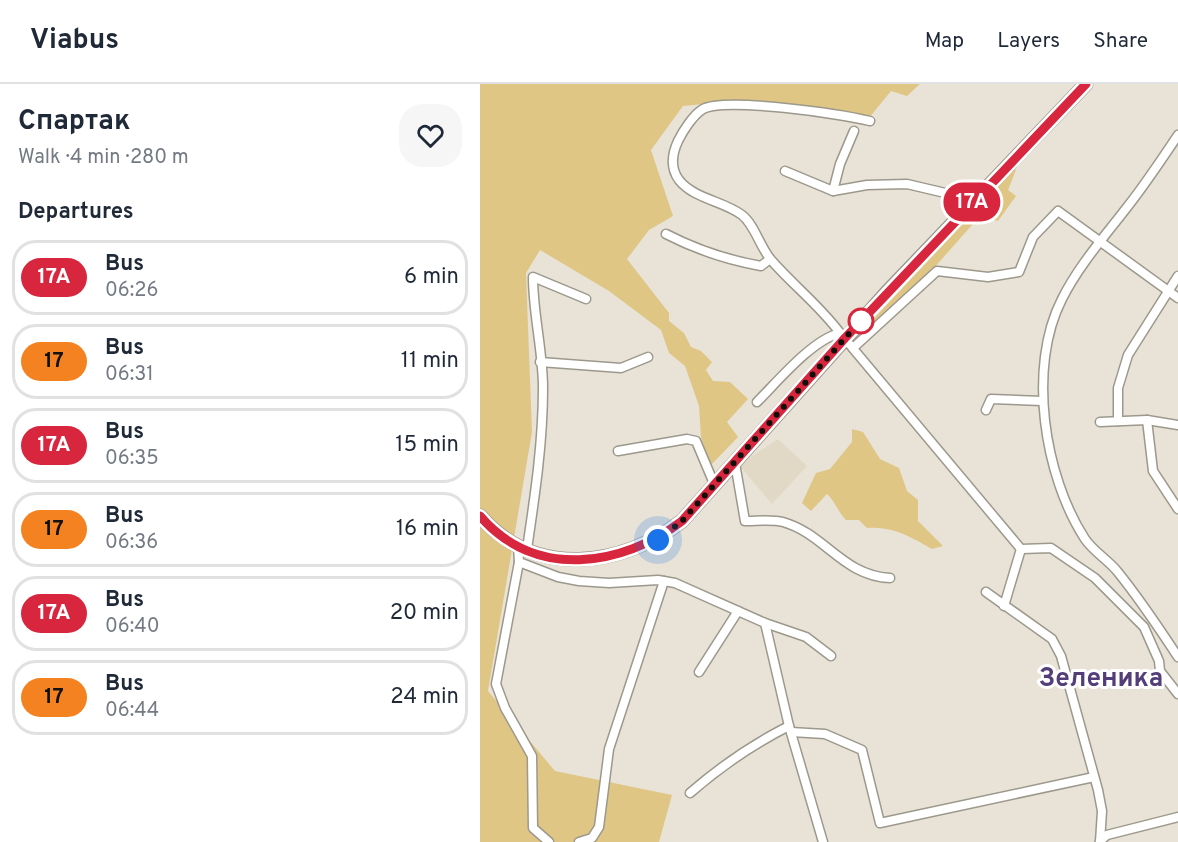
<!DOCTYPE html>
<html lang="en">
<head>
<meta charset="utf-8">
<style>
  body { margin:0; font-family:Overpass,sans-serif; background:#f6f6f7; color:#1f2937; height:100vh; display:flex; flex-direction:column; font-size:22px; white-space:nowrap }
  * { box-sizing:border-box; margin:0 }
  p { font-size:20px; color:#747a83 }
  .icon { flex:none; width:33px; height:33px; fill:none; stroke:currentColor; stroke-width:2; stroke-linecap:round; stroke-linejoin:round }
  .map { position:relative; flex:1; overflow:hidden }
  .sheet { display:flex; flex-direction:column; background:#fff; width:480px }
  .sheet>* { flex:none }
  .badge { padding:0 12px; border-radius:20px; font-size:21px; line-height:39px }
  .you { position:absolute; width:30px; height:30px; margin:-15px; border:4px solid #fff; border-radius:50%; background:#1a73e8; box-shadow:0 0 0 9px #1a73e833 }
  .map>.badge { position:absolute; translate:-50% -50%; box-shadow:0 0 0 3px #fff }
  h2 { padding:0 18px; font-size:22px; line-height:54px }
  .round { display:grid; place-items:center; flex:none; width:63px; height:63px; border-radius:24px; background:#f6f6f7 }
  .head { display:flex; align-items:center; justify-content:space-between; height:102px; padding:0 18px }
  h1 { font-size:28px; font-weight:700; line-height:45px }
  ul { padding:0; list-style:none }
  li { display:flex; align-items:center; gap:18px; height:75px; margin:0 12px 9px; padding:0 6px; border:3px solid #e0e1e3; border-radius:24px }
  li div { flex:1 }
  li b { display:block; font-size:22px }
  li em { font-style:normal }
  li .badge { min-width:66px; font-weight:700; text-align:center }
  header { display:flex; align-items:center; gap:36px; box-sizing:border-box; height:84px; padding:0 30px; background:#fff; border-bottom:2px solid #e0e1e3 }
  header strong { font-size:28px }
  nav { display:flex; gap:33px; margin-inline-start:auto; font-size:21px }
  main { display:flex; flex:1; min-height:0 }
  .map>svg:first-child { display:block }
  .built { fill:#e1d9c5 }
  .green { fill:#e0c685 }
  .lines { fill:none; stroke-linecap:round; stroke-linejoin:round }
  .minor-casing { stroke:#9c988c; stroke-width:11 }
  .secondary-casing { stroke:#9c988c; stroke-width:15 }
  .minor { stroke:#fff; stroke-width:8 }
  .secondary { stroke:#f0eaff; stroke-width:12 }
  .line-casing { stroke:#fff; stroke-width:14 }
  .line { stroke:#d7263d; stroke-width:9 }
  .walk { stroke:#100f0a; stroke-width:6; stroke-dasharray:0 10.8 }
  .stop-dot { fill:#fff; stroke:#d7263d; stroke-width:3 }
  .labels { text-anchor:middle; stroke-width:6; stroke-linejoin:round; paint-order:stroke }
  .district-label { font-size:26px; font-weight:bold; fill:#533e7a; stroke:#fff }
</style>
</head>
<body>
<header>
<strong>Viabus</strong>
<nav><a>Map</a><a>Layers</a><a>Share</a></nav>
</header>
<main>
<section class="sheet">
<div class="head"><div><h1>Спартак</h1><p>Walk · 4 min · 280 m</p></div><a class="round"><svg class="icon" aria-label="heart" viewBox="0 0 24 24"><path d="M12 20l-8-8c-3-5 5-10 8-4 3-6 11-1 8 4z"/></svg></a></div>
<h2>Departures</h2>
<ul>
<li><span class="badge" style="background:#d7263d;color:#fff">17А</span><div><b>Bus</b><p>06:26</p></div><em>6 min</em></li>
<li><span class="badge" style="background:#f58220;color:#111">17</span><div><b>Bus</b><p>06:31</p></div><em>11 min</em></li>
<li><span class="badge" style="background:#d7263d;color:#fff">17А</span><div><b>Bus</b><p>06:35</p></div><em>15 min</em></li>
<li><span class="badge" style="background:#f58220;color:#111">17</span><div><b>Bus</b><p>06:36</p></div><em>16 min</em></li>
<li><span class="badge" style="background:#d7263d;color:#fff">17А</span><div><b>Bus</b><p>06:40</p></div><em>20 min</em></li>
<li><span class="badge" style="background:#f58220;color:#111">17</span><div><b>Bus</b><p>06:44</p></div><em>24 min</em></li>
</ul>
</section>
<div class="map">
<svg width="698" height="758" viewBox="0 0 698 758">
  <rect width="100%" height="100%" fill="#e8e3d6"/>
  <!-- built -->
  <path class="built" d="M298,355L327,382L292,420L259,381Z"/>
  <!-- green -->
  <g class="green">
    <path d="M0,0H440L427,12L411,7L389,34L254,17L203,22L171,66L193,132L169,146L147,175L189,229V237L204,249L211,263L221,267L232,278L226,286L233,297L250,298L268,315L247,338L258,353L230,382L221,353L219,322L205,282L189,269L181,246L129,207L60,166L46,189L52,348L8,607L75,687L192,711L179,758H0Z"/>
    <path d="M533,84L536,86L528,106L536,112L518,137L500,132L453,185L376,259L374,256Z"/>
    <path d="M372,345L383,348L400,375L419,384L427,407L438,416V437L463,462L452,465C431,453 413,442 387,444L379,436H366C358,428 355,417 347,410L331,427L322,419L336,389L350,385L372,358Z"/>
  </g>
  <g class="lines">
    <defs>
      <g id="minor">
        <path d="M698,51C682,75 666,99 648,122C625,152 599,181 582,215C547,283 564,392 605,455C613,467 628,476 637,487C659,514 679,544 698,573"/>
        <path d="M305,87L353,107L387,101L427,100L478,112L490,121"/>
        <path d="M353,107L360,80L374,47"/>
        <path d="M186,150C217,166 247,176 281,182L290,175"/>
        <path d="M360,249C340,222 314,202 292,177C280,164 275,141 262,131C244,117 214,115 199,96C190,84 192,70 198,57C203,47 213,31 223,25C245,13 362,30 390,37"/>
        <path d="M373,264L457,187L508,193L539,188L553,153L578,127L698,214"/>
        <path d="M60,278L141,284L168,273"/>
        <path d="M277,318C298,297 332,256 360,249L541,465L571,464L615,494L664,543L679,577L680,587L698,610"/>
        <path d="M506,326L511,315L562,317"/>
        <path d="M667,336L673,387L698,425"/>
        <path d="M638,337V304L648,271L698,192"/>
        <path d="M620,338L667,336L698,341"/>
        <path d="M138,367L207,355L216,357L235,402"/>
        <path d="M255,379L265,437C277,437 292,435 303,438C345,450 363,492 410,494"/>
        <path d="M38,462L39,478L78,493L99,497L129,499L178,496L195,499L285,539L309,642L343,758"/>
        <path d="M47,465C55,411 63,358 63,304C63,267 53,230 53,193L106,215"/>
        <path d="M39,478L16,600L25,624L52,672L53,744L69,758"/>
        <path d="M506,508L572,555L581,572L618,706L622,727L620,758"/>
        <path d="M524,522L541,465"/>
        <path d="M285,539L326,553L351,572"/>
        <path d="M219,588L258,527"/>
        <path d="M311,648L345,650L382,666L400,739L614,693"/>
        <path d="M210,709C240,683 273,660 309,642"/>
        <path d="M620,757L627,751L698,733"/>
        <path d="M99,758L112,754L119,743L129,665L184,497"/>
      </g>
      <path id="secondary" d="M0,432C55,495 142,483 202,437L407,208L606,0"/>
    </defs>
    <!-- minor casing -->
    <use href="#minor" class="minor-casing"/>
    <!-- secondary casing -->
    <use href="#secondary" class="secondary-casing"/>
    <!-- minor -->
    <use href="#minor" class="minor"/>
    <!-- secondary -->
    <use href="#secondary" class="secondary"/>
  </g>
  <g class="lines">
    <defs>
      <path id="line" d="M0,432C55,496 142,483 202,437L365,254L606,0"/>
    </defs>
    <!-- line casing -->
    <use href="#line" class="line-casing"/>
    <!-- line -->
    <use href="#line" class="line"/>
    <!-- walk -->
    <path class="walk" d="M178,456L202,437L383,234L381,237"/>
  </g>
  <!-- markers -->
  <circle class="stop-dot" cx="381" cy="237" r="12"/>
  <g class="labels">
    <!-- district labels -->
    <g class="district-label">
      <text x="621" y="602">Зеленика</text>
    </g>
  </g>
</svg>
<div class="you" style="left:178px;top:456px"></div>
<b class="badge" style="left:492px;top:118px;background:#d7263d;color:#fff">17А</b>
</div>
</main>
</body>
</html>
